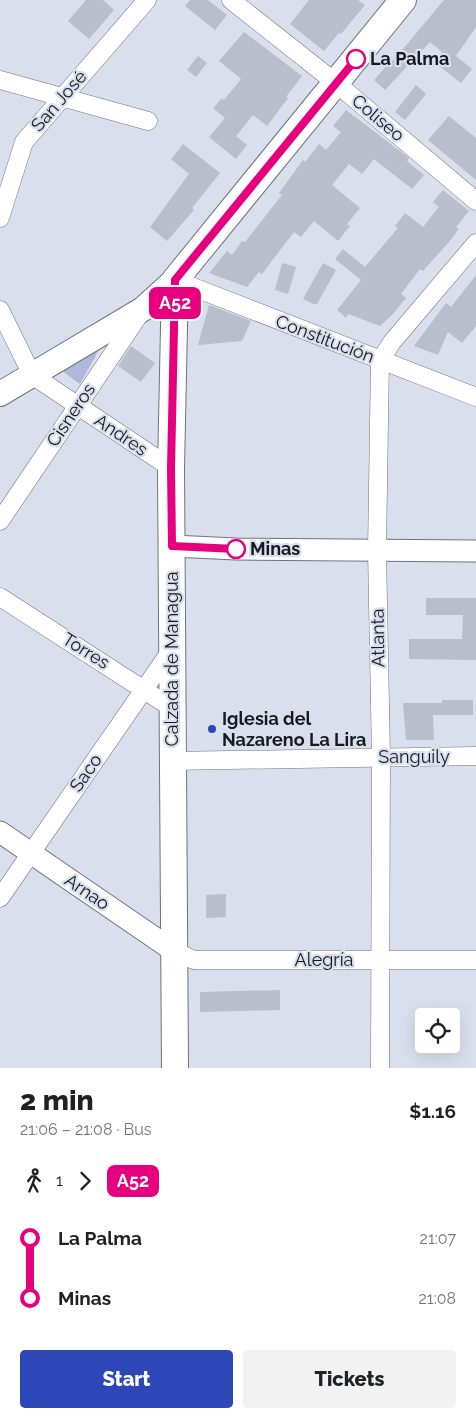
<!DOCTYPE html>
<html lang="en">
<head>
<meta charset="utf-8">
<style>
  body { margin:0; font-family:Raleway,sans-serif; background:#f2f2f2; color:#202124; height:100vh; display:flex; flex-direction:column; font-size:19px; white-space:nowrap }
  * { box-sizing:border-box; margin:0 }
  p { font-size:16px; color:#757577 }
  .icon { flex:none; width:28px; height:28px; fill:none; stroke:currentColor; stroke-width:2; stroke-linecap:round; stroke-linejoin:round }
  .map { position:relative; height:1068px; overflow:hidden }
  .side { display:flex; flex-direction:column; background:#fff; flex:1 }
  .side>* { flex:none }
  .badge { padding:0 10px; border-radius:8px; font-size:18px; line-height:32px }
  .tools { position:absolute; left:415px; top:1008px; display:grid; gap:10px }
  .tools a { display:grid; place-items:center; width:45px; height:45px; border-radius:5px; background:#fff; box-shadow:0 5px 20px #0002; font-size:25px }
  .map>.badge { position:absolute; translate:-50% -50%; box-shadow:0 0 0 2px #fff }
  .legs { display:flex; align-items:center; gap:8px; height:55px; padding:0 20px; font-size:16px }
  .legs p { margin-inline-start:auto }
  .overview { display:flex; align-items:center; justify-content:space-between; height:85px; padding:0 20px }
  h1 { font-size:28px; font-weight:800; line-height:38px }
  .action { display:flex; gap:10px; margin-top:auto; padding:10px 20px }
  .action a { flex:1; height:58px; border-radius:5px; background:#2e47b8; color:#fff; font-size:20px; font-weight:800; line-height:58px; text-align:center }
  .action a+a { background:#f2f2f2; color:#202124 }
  ul { padding:0 20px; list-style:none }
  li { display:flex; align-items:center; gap:18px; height:60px; font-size:19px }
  li i { display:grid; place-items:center; width:8px; height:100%; margin:0 6px; background:currentColor }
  li i::after { content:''; width:12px; height:12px; margin:-6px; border:4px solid; border-radius:50%; background:#fff }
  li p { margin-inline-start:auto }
  li:first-child i { background:linear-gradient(#0000 50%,currentColor 0) }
  li:last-child i { background:linear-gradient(currentColor 50%,#0000 0) }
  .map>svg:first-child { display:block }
  .green { fill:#adb9da }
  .building { fill:#b8becb }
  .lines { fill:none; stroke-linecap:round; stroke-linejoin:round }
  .minor-casing { stroke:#6e737f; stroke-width:19 }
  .tertiary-casing { stroke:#6e737f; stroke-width:23 }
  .secondary-casing { stroke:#6e737f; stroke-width:26 }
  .primary-casing { stroke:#6e737f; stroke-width:28 }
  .minor { stroke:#fff; stroke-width:18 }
  .tertiary { stroke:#fff; stroke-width:21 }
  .secondary { stroke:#fff; stroke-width:24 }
  .primary { stroke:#fff; stroke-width:26 }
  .line-1-casing { stroke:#fff; stroke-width:11 }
  .line-1 { stroke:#e6007e; stroke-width:8 }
  .stop-1-dot { fill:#fff; stroke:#e6007e; stroke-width:2.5 }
  .poi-dot { fill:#2e47b8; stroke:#d9dfed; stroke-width:2 }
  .labels { text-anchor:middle; stroke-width:4.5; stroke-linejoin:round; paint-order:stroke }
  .stop-label { font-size:18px; font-weight:bold; fill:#18191e; stroke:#d9dfed; text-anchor:start }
  .street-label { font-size:18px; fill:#18191e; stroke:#d9dfed }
  .poi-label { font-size:18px; font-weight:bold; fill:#18191e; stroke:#d9dfed; text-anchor:start }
</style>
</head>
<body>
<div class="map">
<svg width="476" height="1068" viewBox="0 0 476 1068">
  <rect width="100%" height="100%" fill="#d9dfed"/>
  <!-- green -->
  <path class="green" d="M101,346L80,384L62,371Z"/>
  <!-- building -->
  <g class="building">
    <path d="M86,0H103L114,10L89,39L68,21Z"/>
    <path d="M190,0H208L227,15L215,30L185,6Z"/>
    <path d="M309,0H358L365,5L341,34L339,33L324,51L290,24Z"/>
    <path d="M444,0H476V27L456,56L472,69L461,83L434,62L442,52L430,42L385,90L374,80L392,60L393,61Z"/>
    <path d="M244,32L302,76L286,97L288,98L267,126L253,115L236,136L247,145L236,159L209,137L225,118L213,108L222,98L224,100L241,79L219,61Z"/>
    <path d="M198,56L207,63L196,77L187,70Z"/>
    <path d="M416,85L426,94L405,120L395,112Z"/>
    <path d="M346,110L409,158L407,161L424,175L412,189L374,159L362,174L349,164L332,185L360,208L347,224L350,226L338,241L314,221L301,237L294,232L262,274L259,272L247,287L209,273L227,251L232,255L242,241L245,242L282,195L279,193L303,160L305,162L319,144L326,150L341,132L333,126Z"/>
    <path d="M449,116L476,138V180L428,140Z"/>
    <path d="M183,144L220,173L192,208L194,210L167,241L150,227L189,174L171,159Z"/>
    <path d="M443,190L469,211L456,227L459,229L449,242L423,271L420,269L401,294L406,298L392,315L380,326L348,314L346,318L337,310L361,280L335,259L343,249L365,267L398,228L395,226L405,213L423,227L439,207L433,202Z"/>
    <path d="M282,263L296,267L288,294L275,290Z"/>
    <path d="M323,263L336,270L317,304H313L303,299Z"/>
    <path d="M476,275V326L462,343L448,332L438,355L414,346L446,303L451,307Z"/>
    <path d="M209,305L251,321L242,341L198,345Z"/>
    <path d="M131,346L155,363L141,382L118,366Z"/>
    <path d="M426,598H476V660L409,659V639H462L463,615H426Z"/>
    <path d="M442,700H473V715H433L434,740H406L403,703H442Z"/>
    <path d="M226,894V917L206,918V895Z"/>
    <path d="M280,990V1010L200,1012V992Z"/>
  </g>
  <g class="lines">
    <defs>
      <g id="minor">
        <path d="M231,0L336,83L476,201"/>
        <path d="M0,80L148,121"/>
        <path d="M0,218L24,142L147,0"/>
        <path d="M175,280L476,397"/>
        <path d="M0,310L32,375L171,468"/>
        <path d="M0,521L141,312"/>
        <path d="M0,597L172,708"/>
        <path d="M172,761L476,756"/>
        <path d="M0,898L172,649"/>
        <path d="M174,951L194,960H476"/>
        <path d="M380,1068L381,757L377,551L380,361L392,342L476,243"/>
      </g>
      <g id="tertiary">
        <path d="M172,546L236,549L476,551"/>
        <path d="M0,832L174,951"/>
      </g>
      <path id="secondary" d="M0,394L143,309L175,280"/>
      <path id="primary" d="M175,1068L171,468L175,280L403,0"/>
    </defs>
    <!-- minor casing -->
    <use href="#minor" class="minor-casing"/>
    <!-- tertiary casing -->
    <use href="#tertiary" class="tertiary-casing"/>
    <!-- secondary casing -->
    <use href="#secondary" class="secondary-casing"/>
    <!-- primary casing -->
    <use href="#primary" class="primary-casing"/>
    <!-- minor -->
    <use href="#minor" class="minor"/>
    <!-- tertiary -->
    <use href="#tertiary" class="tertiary"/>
    <!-- secondary -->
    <use href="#secondary" class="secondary"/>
    <!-- primary -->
    <use href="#primary" class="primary"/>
  </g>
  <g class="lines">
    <defs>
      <path id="line-1" d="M236,549L172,546L171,468L175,280L356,59"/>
    </defs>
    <!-- line-1 casing -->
    <use href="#line-1" class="line-1-casing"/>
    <!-- line-1 -->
    <use href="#line-1" class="line-1"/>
  </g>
  <!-- markers -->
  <g class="stop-1-dot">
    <circle cx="356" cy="59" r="9"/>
    <circle cx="236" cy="549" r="9"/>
  </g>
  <circle class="poi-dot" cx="212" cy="729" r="5"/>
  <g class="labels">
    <!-- stop labels -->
    <g class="stop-label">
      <text x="370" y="65">La Palma</text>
      <text x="250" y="555">Minas</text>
    </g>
    <!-- street labels -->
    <g class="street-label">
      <text transform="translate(59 101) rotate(-49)" y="6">San José</text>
      <text transform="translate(378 118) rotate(40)" y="6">Coliseo</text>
      <text transform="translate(325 339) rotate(21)" y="6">Constitución</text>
      <text transform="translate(71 415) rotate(-56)" y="6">Cisneros</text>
      <text transform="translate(121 435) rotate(34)" y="6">Andres</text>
      <text transform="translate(378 638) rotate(-91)" y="6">Atlanta</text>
      <text transform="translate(86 651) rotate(32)" y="6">Torres</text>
      <text transform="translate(172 659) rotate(-90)" y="6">Calzada de Managua</text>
      <text x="414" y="763">Sanguily</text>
      <text transform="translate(86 773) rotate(-55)" y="6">Saco</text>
      <text transform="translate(87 892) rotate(34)" y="6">Arnao</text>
      <text x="324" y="966">Alegría</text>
    </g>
    <!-- poi labels -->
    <g class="poi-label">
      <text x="222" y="725">Iglesia del<tspan x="222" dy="21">Nazareno La Lira</tspan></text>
    </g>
  </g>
</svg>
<div class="tools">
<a><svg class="icon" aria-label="locate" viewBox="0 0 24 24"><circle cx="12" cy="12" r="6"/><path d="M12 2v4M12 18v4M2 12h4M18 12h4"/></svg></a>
</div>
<b class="badge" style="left:175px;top:303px;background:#e6007e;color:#fff">A52</b>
</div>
<section class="side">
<div class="overview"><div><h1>2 min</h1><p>21:06 – 21:08 · Bus</p></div><b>$1.16</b></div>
<div class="legs"><svg class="icon" aria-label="walk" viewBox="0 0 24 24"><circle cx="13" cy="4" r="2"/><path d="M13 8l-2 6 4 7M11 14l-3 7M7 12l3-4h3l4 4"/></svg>1<svg class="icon" aria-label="forward" viewBox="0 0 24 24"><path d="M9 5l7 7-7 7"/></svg><b class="badge" style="background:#e6007e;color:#fff">A52</b></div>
<ul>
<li><i style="color:#e6007e"></i><b>La Palma</b><p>21:07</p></li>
<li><i style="color:#e6007e"></i><b>Minas</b><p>21:08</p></li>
</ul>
<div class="action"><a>Start</a><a>Tickets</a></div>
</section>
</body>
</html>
